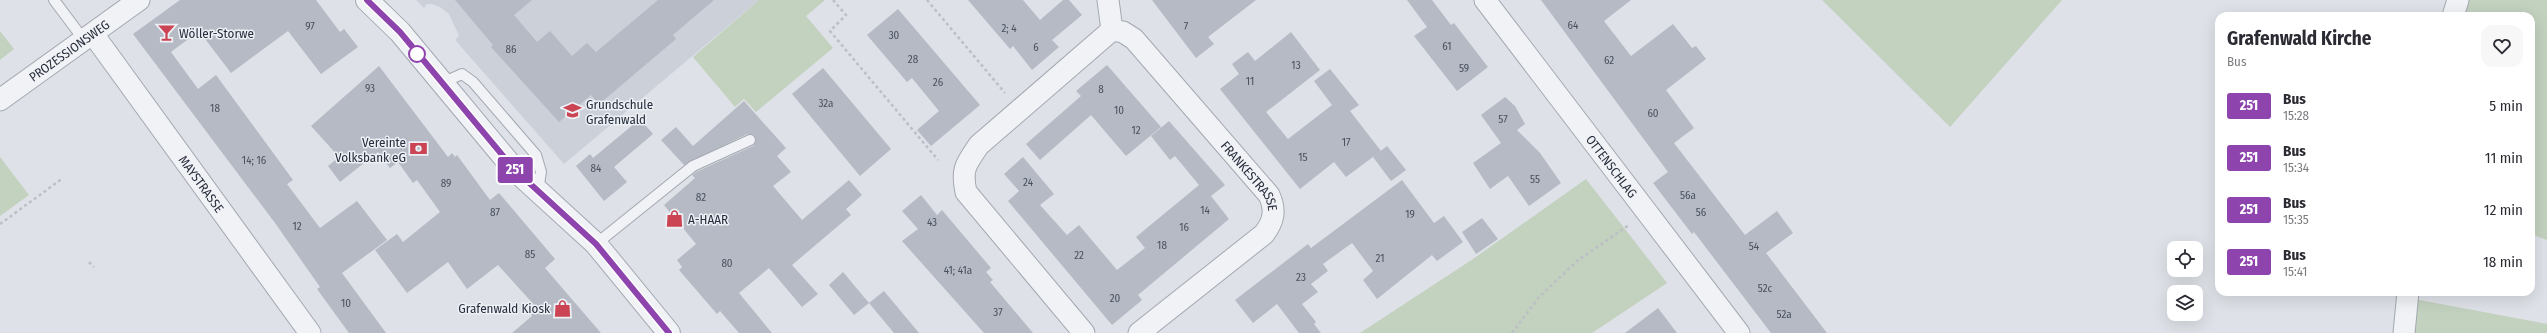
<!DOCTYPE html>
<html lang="en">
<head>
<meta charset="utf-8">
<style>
  body { margin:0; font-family:"Fira Sans Condensed",sans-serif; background:#f7f7f7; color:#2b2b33; height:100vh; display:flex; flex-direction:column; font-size:15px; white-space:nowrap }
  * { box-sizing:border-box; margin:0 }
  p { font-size:13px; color:#7c7c81 }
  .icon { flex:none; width:22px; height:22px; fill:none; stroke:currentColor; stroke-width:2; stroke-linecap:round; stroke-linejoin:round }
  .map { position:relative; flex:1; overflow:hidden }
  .drawer { position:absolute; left:2215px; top:12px; width:320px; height:284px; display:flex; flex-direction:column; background:#fff; border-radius:12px; box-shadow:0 4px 16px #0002 }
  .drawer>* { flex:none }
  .badge { padding:0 8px; border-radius:3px; font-size:14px; line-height:26px }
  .controls { position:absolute; left:2167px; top:241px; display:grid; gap:8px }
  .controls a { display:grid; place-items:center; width:36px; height:36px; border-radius:8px; background:#fff; box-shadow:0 4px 16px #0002; font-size:20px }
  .map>.badge { position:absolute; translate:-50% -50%; box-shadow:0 0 0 2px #fff }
  .round { display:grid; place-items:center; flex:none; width:42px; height:42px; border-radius:12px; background:#f7f7f7 }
  .summary { display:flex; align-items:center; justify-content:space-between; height:68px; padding:0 12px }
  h1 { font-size:19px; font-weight:700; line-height:30px }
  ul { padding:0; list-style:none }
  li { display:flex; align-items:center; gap:12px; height:52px; padding:0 12px }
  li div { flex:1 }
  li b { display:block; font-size:15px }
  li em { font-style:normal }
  li .badge { min-width:44px; font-weight:700; text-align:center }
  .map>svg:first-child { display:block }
  .built { fill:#ccd0d9 }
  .green { fill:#c3d1bf }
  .building { fill:#b5bac4 }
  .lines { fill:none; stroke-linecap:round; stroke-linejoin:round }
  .service-casing { stroke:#a3a8b1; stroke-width:12 }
  .minor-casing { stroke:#a3a8b1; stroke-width:23 }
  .tertiary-casing { stroke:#a3a8b1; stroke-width:24 }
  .path { stroke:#bcbfc5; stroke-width:2.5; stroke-dasharray:3 3; stroke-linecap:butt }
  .service { stroke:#f0f2f5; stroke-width:10 }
  .minor { stroke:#f0f2f5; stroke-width:21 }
  .tertiary { stroke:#f0f2f5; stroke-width:22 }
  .line-casing { stroke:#fff; stroke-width:9 }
  .line { stroke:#8e44ad; stroke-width:6 }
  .stop-dot { fill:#fff; stroke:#8e44ad; stroke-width:2 }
  .labels { text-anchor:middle; stroke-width:3; stroke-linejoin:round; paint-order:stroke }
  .number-label { font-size:11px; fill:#4a515f }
  .poi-label { font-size:13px; fill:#272e3d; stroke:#edf0f5; text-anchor:start }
  .street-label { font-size:13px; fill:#272e3d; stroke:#edf0f5 }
</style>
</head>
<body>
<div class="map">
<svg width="2547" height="333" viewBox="0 0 2547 333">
  <rect width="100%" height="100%" fill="#dee1e7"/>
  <!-- built -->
  <path class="built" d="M416,0H759L564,164L455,40L459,36L449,14L440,7L432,4H427L424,8Z"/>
  <!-- green -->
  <g class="green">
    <path d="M759,0H825L806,16L833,48L756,112L744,99L735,107L693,57Z"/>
    <path d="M1822,0H2062L1950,127Z"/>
    <path d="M2465,0H2547V240L2531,234V16H2460Z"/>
    <path d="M0,31L14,49L0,60Z"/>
    <path d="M0,157L29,195L0,216Z"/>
    <path d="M1586,179L1667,283L1592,333H1360L1473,259Z"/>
    <path d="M2414,299L2547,324V333H2410Z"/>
  </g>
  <!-- building -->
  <g class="building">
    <path d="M180,0H316L340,32L344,29L358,47L321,74L288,31L231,73L199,31L171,52L198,89L216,75L293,180L287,184L320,228L357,201L387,240L342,273L386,333H349L317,289L320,287L275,223L133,34Z"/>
    <path d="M455,0H532L514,15L537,42L550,31L572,56L587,43L596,52L658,0H714L673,35L676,39L604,100L598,103L591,95L559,122L491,47L493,45Z"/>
    <path d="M968,0H1023L1040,20L1063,0H1069L1082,15L1052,40L1059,47L1032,70L1013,46L1010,49Z"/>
    <path d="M1152,0H1256L1208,37L1214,44L1196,58Z"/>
    <path d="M1407,0H1432L1451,25L1454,23L1488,67L1457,91L1414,36L1427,27Z"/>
    <path d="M1541,0H1631L1604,21L1631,56L1673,24L1692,48L1696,46L1706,59L1666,90L1694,128L1674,143L1745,235L1777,211L1793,233L1766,253L1827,333H1771L1694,232L1692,234L1653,183L1668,172Z"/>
    <path d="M898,9L980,105L931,146L917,130L939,111L912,78L907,82L867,35Z"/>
    <path d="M1291,32L1320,70L1266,112L1288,139L1332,105L1314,81L1330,69L1359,105L1350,111L1381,151L1346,177L1334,162L1300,189L1220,89L1239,74L1232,64L1248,52L1255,61Z"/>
    <path d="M1107,65L1161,127L1126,156L1091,115L1040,160L1026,144L1081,96L1076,91Z"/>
    <path d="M379,66L448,157L452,153L455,157L457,155L490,200L499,193L555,259L545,268L601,333H512L532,316L530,313L536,307L498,265L467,289L448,262L407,293L375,250L397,234L403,242L440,212L417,180L413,183L398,162L390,168L378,152L340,182L328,166L339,157L311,126Z"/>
    <path d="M823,68L891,149L860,176L792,94Z"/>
    <path d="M1505,97L1515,106L1525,124L1517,130L1540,153L1561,183L1529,206L1508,176L1490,189L1473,163L1501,143L1481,115Z"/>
    <path d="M744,101L786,148L777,156L791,172L773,186L802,220L849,180L862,195L846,209L851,215L792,265L818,294L802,307L769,268L739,293L772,333H739L720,311L717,314L679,270L682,267L677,260L696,244L664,205L695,178L692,175L696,172L753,146L756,140L753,135L747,134L684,165L661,140L676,127L693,146Z"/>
    <path d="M640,119L653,134L614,167L627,182L604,201L576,166L590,154L593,158Z"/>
    <path d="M1169,121L1225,185L1211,196L1229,219L1138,295L1142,300L1112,325L1008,201L1019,191L1004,174L1023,157L1054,194L1040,205L1067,235L1079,225L1117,270L1145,248L1136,237L1199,185L1175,156L1170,160L1151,136Z"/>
    <path d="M1387,146L1406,170L1391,181L1373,157Z"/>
    <path d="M1402,180L1434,223L1444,216L1463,242L1437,261L1432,255L1377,299L1363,280L1373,271L1352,243L1323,264L1328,271L1311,284L1318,292L1302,304L1316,322L1314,324L1321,333H1299L1277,304L1253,323L1235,300L1308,244L1311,248Z"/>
    <path d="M921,195L937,215L942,210L991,268L986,272L993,280L990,282L1033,333H984L902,241L918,229L902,211Z"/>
    <path d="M1482,218L1498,239L1476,254L1462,232Z"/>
    <path d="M843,272L869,303L854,315L829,285Z"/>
    <path d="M884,291L919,333H894L869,303Z"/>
    <path d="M1658,308L1677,333H1625Z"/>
  </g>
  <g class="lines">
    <defs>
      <g id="service">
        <path d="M54,0L84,40"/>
        <path d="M442,83L462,74L473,82L536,155L541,172L538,190"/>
        <path d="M596,244L693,166L750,140"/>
      </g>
      <g id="minor">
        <path d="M1108,0L1112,30"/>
        <path id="s1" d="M1485,0L1739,333"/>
        <path d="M2453,16L2458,0"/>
        <path id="s2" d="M1112,30L1123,32L1134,39L1269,195C1276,210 1274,221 1264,234L1139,333"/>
        <path id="s3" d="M93,34L310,333"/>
        <path id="s4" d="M0,100L139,0"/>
        <path d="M1084,333L966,192C961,169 966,164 979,145L1112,30"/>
        <path d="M2404,333L2408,292"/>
      </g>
      <path id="tertiary" d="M367,0L400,32L514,169L596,244L669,333"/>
    </defs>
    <!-- service casing -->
    <use href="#service" class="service-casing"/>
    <!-- minor casing -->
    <use href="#minor" class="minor-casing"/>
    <!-- tertiary casing -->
    <use href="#tertiary" class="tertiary-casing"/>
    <!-- path -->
    <g class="path">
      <path d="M833,0L846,15L830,31L938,160"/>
      <path d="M927,0L1005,93"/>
      <path d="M0,224L63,178"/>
      <path d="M89,262L94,267"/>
      <path d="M1512,333L1539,297L1577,261L1629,225"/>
    </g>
    <!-- service -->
    <use href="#service" class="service"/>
    <!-- minor -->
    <use href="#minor" class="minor"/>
    <!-- tertiary -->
    <use href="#tertiary" class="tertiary"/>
  </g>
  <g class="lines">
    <defs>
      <path id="line" d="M367,0L400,32L514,169L596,244L669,333"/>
    </defs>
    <!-- line casing -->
    <use href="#line" class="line-casing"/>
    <!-- line -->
    <use href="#line" class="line"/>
  </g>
  <!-- icons -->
  <defs>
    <symbol id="bar-bare" viewBox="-9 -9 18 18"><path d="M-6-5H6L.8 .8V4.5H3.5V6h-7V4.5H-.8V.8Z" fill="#cb4453" stroke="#edf0f5" stroke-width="2.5" paint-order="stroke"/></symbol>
    <symbol id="school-bare" viewBox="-9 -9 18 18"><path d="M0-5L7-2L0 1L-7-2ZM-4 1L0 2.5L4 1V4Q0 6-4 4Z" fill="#cb4453" stroke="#edf0f5" stroke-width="2.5" paint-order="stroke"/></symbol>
    <symbol id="bank-bare" viewBox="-9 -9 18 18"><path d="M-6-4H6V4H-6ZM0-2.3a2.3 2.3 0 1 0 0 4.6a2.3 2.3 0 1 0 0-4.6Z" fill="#cb4453" stroke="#edf0f5" stroke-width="2.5" paint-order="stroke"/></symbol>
    <symbol id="shop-bare" viewBox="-9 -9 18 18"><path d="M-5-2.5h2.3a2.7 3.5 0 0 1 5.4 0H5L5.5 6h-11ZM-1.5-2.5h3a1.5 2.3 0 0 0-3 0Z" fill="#cb4453" stroke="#edf0f5" stroke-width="2.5" paint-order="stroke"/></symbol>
  </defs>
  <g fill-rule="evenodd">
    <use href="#bar-bare" x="154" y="20" width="25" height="25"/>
    <use href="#school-bare" x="560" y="98" width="25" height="25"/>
    <use href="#bank-bare" x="406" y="136" width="25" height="25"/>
    <use href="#shop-bare" x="662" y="206" width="25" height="25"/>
    <use href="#shop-bare" x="550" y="296" width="25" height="25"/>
  </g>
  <!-- markers -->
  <circle class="stop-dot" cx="417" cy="54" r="8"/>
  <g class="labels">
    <!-- number labels -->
    <g class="number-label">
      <text x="1573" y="29">64</text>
      <text x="310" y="30">97</text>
      <text x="1186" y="30">7</text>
      <text x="1009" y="32">2; 4</text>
      <text x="894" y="39">30</text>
      <text x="1447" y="50">61</text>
      <text x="1036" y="51">6</text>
      <text x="511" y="53">86</text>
      <text x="913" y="63">28</text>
      <text x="1609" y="64">62</text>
      <text x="1296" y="69">13</text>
      <text x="1464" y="72">59</text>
      <text x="1250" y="85">11</text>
      <text x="938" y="86">26</text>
      <text x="370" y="92">93</text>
      <text x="1101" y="93">8</text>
      <text x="826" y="107">32a</text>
      <text x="215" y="112">18</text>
      <text x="1119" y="114">10</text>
      <text x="1653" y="117">60</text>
      <text x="1503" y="123">57</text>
      <text x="1136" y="134">12</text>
      <text x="1346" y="146">17</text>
      <text x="1303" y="161">15</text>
      <text x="254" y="164">14; 16</text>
      <text x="596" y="172">84</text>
      <text x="1535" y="183">55</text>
      <text x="1028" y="186">24</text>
      <text x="446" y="187">89</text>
      <text x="1688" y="199">56a</text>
      <text x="701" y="201">82</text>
      <text x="1205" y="214">14</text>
      <text x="495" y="216">87</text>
      <text x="1701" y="216">56</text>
      <text x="1410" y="218">19</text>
      <text x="932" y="226">43</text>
      <text x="297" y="230">12</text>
      <text x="1184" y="231">16</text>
      <text x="1162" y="249">18</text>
      <text x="1754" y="250">54</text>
      <text x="530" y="258">85</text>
      <text x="1079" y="259">22</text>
      <text x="1380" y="262">21</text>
      <text x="727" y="267">80</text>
      <text x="958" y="274">41; 41a</text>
      <text x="1301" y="281">23</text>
      <text x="1765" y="292">52c</text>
      <text x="1115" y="302">20</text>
      <text x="346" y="307">10</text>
      <text x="998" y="316">37</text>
      <text x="1784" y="318">52a</text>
    </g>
    <!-- poi labels -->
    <g class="poi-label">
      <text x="179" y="38">Wöller-Storwe</text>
      <text x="586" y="109">Grundschule<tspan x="586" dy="15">Grafenwald</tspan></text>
      <text x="406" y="147" text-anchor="end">Vereinte<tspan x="406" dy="15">Volksbank eG</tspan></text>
      <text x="688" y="224">A-HAAR</text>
      <text x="550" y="313" text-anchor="end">Grafenwald Kiosk</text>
    </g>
    <!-- street labels -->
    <g class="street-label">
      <text dy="5" stroke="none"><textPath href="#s4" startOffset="85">PROZESSIONSWEG</textPath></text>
      <text dy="5" stroke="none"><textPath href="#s1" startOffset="209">OTTENSCHLAG</textPath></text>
      <text dy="5" stroke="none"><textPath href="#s2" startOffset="204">FRANKESTRASSE</textPath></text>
      <text dy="5" stroke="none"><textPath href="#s3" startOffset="185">MAYSTRASSE</textPath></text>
    </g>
  </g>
</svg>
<div class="controls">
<a><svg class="icon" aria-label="locate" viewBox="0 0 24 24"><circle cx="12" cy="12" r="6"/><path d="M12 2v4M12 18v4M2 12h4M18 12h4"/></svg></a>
<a><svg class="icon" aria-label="layers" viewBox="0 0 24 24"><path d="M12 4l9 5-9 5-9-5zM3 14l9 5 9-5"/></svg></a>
</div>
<b class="badge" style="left:515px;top:170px;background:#8e44ad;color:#fff">251</b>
<section class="drawer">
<div class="summary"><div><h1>Grafenwald Kirche</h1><p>Bus</p></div><a class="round"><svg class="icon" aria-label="heart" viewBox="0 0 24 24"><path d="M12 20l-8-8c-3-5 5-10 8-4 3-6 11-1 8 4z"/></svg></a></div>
<ul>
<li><span class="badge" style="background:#8e44ad;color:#fff">251</span><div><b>Bus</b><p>15:28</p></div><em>5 min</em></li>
<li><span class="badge" style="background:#8e44ad;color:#fff">251</span><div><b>Bus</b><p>15:34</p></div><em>11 min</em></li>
<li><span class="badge" style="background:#8e44ad;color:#fff">251</span><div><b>Bus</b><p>15:35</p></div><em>12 min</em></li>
<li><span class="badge" style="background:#8e44ad;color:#fff">251</span><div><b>Bus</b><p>15:41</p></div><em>18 min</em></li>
</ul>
</section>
</div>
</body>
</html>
